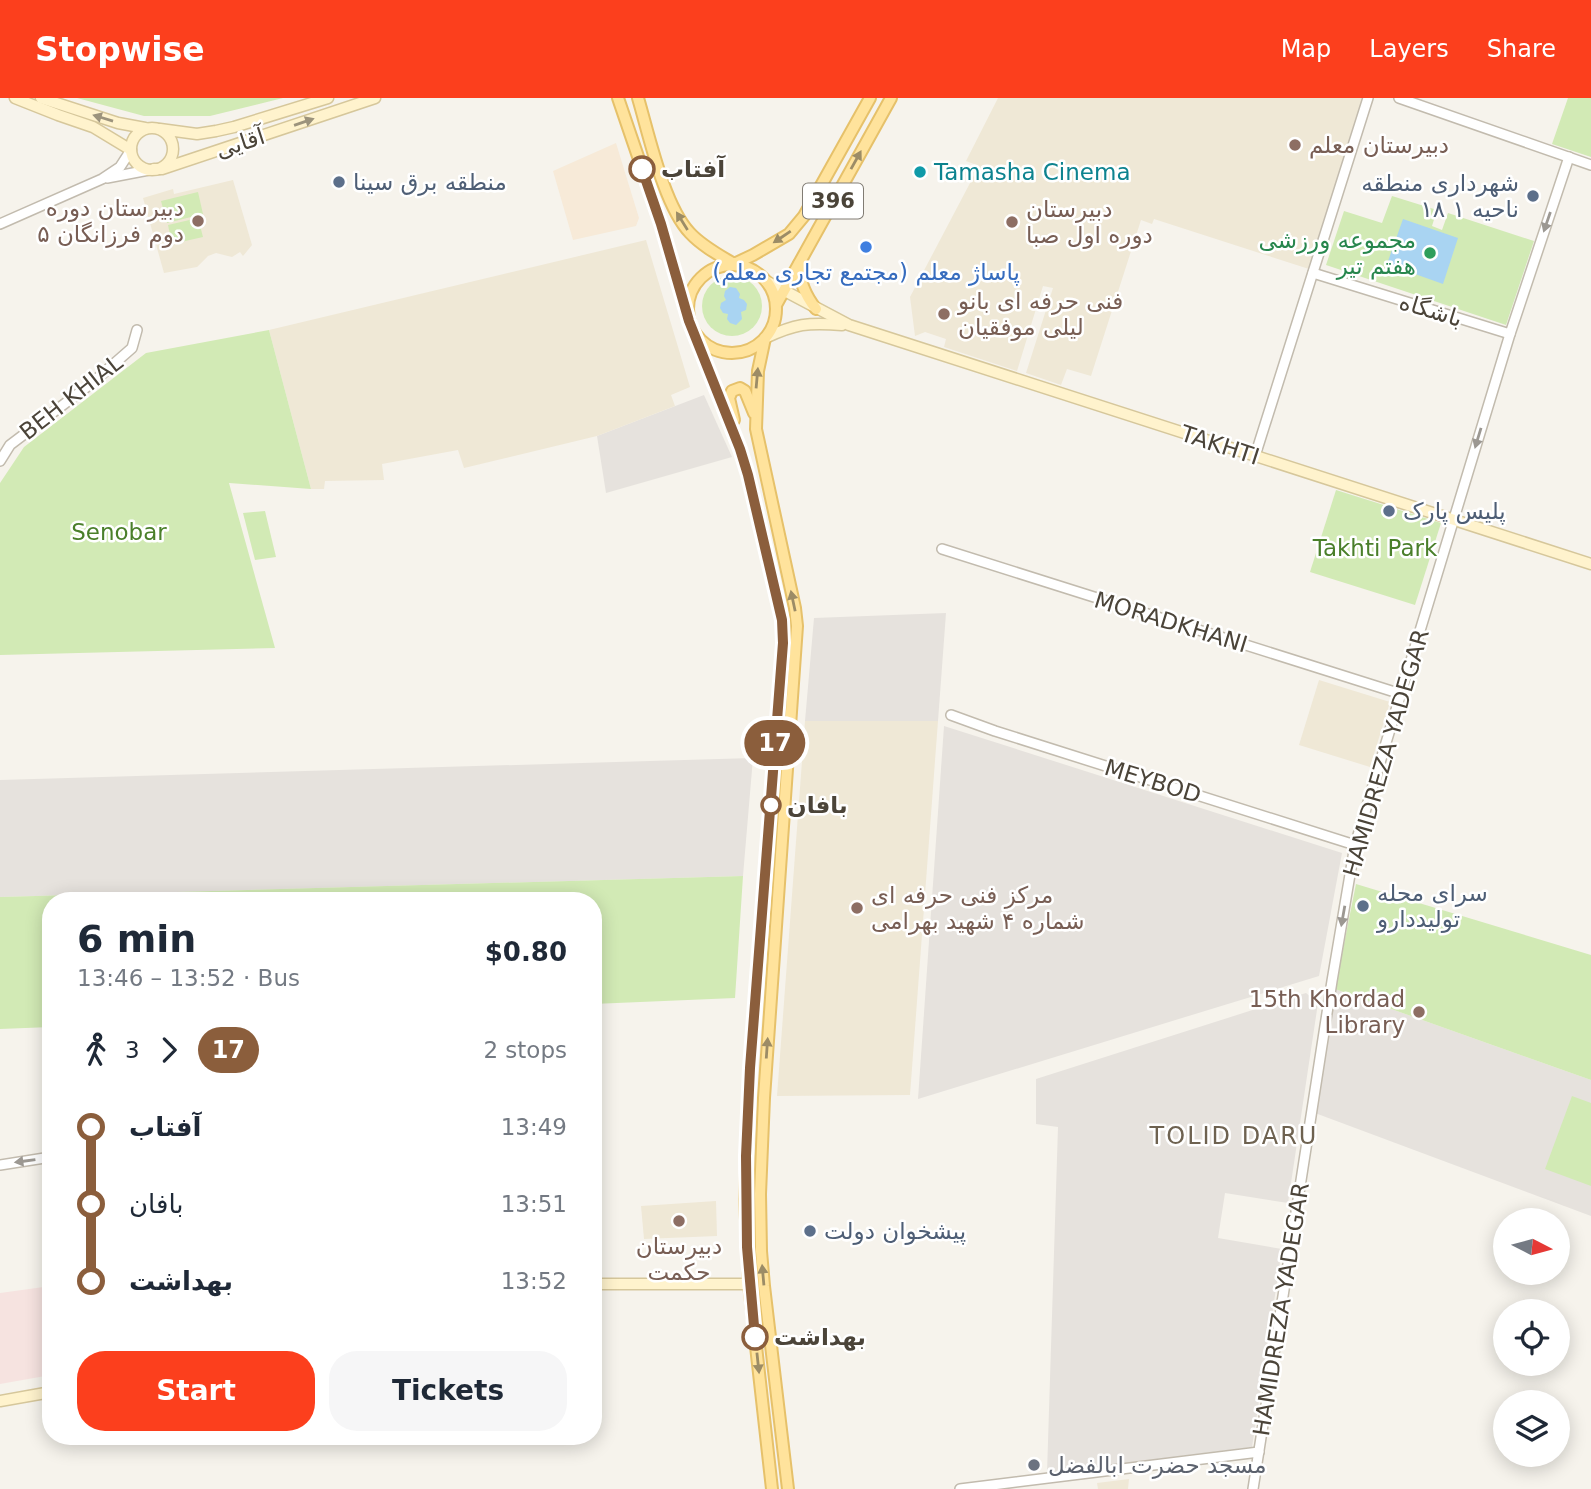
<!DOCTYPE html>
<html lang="en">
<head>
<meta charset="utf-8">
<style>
  body { margin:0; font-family:"DejaVu Sans","Noto Naskh Arabic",sans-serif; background:#f6f6f7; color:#1f2937; height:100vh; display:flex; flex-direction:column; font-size:26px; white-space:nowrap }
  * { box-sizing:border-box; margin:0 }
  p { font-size:23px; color:#747a83 }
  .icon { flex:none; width:38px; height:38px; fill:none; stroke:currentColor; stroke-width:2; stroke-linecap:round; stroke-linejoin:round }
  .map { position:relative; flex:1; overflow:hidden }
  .sheet { position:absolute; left:42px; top:794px; width:560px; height:553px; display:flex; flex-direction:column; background:#fff; border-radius:28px; box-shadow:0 4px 18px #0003 }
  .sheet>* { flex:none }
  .badge { padding:0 14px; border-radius:23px; font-size:24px; line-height:46px }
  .needle { width:46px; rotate:96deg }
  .tools { position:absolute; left:1493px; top:1110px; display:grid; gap:14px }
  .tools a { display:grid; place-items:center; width:77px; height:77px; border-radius:50%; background:#fff; box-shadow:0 4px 18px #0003; font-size:35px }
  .map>.badge { position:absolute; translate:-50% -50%; box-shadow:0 0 0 4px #fff }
  .legs { display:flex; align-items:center; gap:10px; height:77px; padding:0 35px; font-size:23px }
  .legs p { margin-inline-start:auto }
  .headline { display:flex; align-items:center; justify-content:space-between; height:119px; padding:0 35px }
  h1 { font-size:38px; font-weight:700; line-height:52px }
  .button { display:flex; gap:14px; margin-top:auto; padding:14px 35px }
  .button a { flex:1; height:80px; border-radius:28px; background:#fc3f1d; color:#fff; font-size:28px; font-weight:700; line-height:80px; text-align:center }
  .button a+a { background:#f6f6f7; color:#1f2937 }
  ul { padding:0 35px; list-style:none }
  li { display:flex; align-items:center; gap:24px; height:77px; font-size:26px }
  li i { display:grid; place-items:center; width:10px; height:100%; margin:0 9px; background:currentColor }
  li i::after { content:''; width:18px; height:18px; margin:-9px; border:5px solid; border-radius:50%; background:#fff }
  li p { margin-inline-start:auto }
  li:first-child i { background:linear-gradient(#0000 50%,currentColor 0) }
  li:last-child i { background:linear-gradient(currentColor 50%,#0000 0) }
  header { display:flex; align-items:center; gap:42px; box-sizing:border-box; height:98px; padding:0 35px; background:#fc3f1d; color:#fff }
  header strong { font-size:33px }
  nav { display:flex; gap:38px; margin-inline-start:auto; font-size:24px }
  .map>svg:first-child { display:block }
  .commercial { fill:#f7ead8 }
  .industrial { fill:#e6e2dd }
  .education { fill:#efe8d6 }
  .medical { fill:#f6e3e0 }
  .green { fill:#d2eab5 }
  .water { fill:#a9d4f2 }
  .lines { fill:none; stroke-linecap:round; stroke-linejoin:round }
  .tertiary-casing { stroke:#c2bbae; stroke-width:12 }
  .secondary-casing { stroke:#d6c79b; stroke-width:13 }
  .primary-casing { stroke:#e6c16a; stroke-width:14 }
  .tertiary { stroke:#fff; stroke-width:9 }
  .secondary { stroke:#fff3cd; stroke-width:10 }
  .primary { stroke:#ffe39c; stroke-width:10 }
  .oneway { fill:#9c937c }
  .oneway2 { fill:#9c8c66 }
  .oneway3 { fill:#9c9892 }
  .line-1-casing { stroke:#fff; stroke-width:16 }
  .line-1 { stroke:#8b5e3c; stroke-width:10 }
  .education-dot { fill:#8d6e63; stroke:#fff; stroke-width:2.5 }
  .stop-1-dot { fill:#fff; stroke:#8b5e3c; stroke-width:3.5 }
  .culture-dot { fill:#0f9aa8; stroke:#fff; stroke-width:2.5 }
  .service-dot { fill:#5c6f8a; stroke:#fff; stroke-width:2.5 }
  .shop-dot { fill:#3f7fe0; stroke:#fff; stroke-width:2.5 }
  .leisure-dot { fill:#2e9e5b; stroke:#fff; stroke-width:2.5 }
  .worship-dot { fill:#6b7280; stroke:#fff; stroke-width:2.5 }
  .labels { text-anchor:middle; stroke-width:5; stroke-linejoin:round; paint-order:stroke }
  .shield { fill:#fff; stroke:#817c74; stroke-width:2 }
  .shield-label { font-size:21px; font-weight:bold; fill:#4b4439 }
  .street-label { font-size:23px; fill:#4b4439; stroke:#fff }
  .education-label { font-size:23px; fill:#785e54; stroke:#fff; text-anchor:start }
  .stop-label { font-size:23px; font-weight:bold; fill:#4b4439; stroke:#fff; text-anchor:start }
  .culture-label { font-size:23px; fill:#0d838f; stroke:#fff; text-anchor:start }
  .service-label { font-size:23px; fill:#4e5e75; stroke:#fff; text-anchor:start }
  .leisure-label { font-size:23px; fill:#27864d; stroke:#fff; text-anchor:end }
  .shop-label { font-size:23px; fill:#366cbe; stroke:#fff }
  .park-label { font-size:23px; fill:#4a7f2a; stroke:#fff }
  .worship-label { font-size:23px; fill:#5b616d; stroke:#fff; text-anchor:start }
  .neighbourhood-label { font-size:24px; letter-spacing:2px; fill:#6e6250; stroke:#fff }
</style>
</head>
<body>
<header>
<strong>Stopwise</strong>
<nav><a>Map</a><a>Layers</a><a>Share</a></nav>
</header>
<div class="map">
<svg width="1591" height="1391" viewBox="0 0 1591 1391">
  <rect width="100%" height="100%" fill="#f6f3ec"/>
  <!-- commercial -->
  <path class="commercial" d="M616,45L639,120L636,128L573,142L553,73Z"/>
  <!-- industrial -->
  <g class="industrial">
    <path d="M704,297L732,359L606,395L597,338Z"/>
    <path d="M946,515L938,623H805L814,520Z"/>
    <path d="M944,628L1342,755L1319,878L918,1001Z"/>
    <path d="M753,660L743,778L0,799V682Z"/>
    <path d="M1335,891L1591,982V1118L1315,1015Z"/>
    <path d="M1306,895L1318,905L1288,1105L1225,1095L1218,1140L1282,1151L1252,1349L1047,1375L1058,1029L1036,1026V981Z"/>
  </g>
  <!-- education -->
  <g class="education">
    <path d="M998,0H1364L1309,171L1154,121L1152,126L1141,122L1091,278L1067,271L1061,287L1026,275L1053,190L1043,188L1017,273L944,249L946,241L925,234L915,238L910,199L979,68L966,63Z"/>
    <path d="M233,82L252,147L243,158L240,154L232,159L216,155L208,158L197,169L164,175L143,100L173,91L174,96Z"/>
    <path d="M646,142L690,289L671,297L675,308L597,338L464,370L458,352L382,366L384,382L325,383L324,391H311L269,232Z"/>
    <path d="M1319,582L1390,604L1370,669L1299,647Z"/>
    <path d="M805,623H938L910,997L777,998Z"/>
    <path d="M716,1103L717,1138L644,1141L641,1108Z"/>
    <path d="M1129,1381L1128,1391H1098L1097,1385Z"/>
  </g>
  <!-- medical -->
  <path class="medical" d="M51,1188V1277L0,1286V1195Z"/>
  <!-- green -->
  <g class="green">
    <path d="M77,0H283L210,18H144Z"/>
    <path d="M1568,0H1591V59L1552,46Z"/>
    <path d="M198,94L203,116L167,125L161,103Z"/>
    <path d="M1392,98L1437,112L1432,128L1442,132L1448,115L1534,143L1506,227L1326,167L1344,113L1382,125Z"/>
    <path d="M198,120L203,139L172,146L168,127Z"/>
    <circle cx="732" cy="208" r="30"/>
    <path d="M269,232L311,391L229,385L275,550L0,557V385L24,349L146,255Z"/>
    <path d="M1336,392L1441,425L1415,507L1310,474Z"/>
    <path d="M265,413L276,459L255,462L243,415Z"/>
    <path d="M743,778L735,900L593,906V803H51V929L0,931V799Z"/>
    <path d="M1356,786L1591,857V982L1335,891Z"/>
    <path d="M1572,998L1591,1005V1088L1545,1071Z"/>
  </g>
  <!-- water -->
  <g class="water">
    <path d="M1403,121L1458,140L1443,186L1387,166Z"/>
    <path d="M730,189L736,190L740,196L739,200L744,202L747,206L746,212L741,214L742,221L736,227L730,225L727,221L728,216L723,215L720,210L721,205L726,202L724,198L725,193Z"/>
  </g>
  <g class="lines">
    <defs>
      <g id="tertiary">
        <path d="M1399,0L1591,67"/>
        <path d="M107,80L154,71"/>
        <path d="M0,126L102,81L120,69L131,52"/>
        <path d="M1313,175L1510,236"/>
        <path d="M1255,358L1368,0"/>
        <path d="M0,363L10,347L92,285L132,250L137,232"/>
        <path d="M942,451L1401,596"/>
        <path d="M951,617L995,633L1355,747"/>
        <path d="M0,1067L51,1059"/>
        <path d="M960,1391L1259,1354"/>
        <path d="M1253,1391L1332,883L1355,747L1510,236L1569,59"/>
      </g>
      <g id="secondary">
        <path d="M15,0L58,17L93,29L131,52"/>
        <path d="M41,0L118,25L145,30"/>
        <circle cx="152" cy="51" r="21"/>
        <path d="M160,31L197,36L216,33L234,29L328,0"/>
        <path d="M154,71H162L375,0"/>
        <path d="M766,183L849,227L1591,466"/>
        <path d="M765,240C795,226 808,224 842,227"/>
        <path d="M593,1186H749"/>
        <path d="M0,1303L51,1294"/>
      </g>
      <g id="primary">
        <path d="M618,0L661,126L689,223L740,351L748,378L782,522L783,545L750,970L745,1101L749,1186L772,1391"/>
        <path d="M638,0C649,37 664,108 690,135C702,148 719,157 734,166L753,157L789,136L804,118L870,0"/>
        <path d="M799,166C799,183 805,197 816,211"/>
        <circle cx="732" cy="211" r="44"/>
        <path d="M776,207L891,0"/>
        <path d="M765,240L758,273L756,331L795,510L797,528L764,1000L760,1096L761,1153L764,1188L788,1391"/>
        <path d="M734,322L729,300L732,293L740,290L745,293L754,315"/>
      </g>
    </defs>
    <!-- tertiary casing -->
    <use href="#tertiary" class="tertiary-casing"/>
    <!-- secondary casing -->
    <use href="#secondary" class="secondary-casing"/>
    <!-- primary casing -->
    <use href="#primary" class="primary-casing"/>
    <!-- tertiary -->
    <use href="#tertiary" class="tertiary"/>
    <!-- secondary -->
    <use href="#secondary" class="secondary"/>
    <!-- primary -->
    <use href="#primary" class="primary"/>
  </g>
  <!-- one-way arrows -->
  <defs><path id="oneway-solid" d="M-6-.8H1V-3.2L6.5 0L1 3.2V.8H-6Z" transform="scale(1.75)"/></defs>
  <g class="oneway">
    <use href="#oneway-solid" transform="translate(103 20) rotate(-163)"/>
    <use href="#oneway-solid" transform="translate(304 24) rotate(-19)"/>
  </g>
  <g class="oneway2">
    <use href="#oneway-solid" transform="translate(856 62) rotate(-61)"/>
    <use href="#oneway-solid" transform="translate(682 123) rotate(-122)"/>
    <use href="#oneway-solid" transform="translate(782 139) rotate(146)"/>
    <use href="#oneway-solid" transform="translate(757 280) rotate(-85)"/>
    <use href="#oneway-solid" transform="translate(793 503) rotate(-102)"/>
    <use href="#oneway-solid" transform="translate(767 950) rotate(-86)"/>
    <use href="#oneway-solid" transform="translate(763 1177) rotate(-95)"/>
    <use href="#oneway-solid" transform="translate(758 1265) rotate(84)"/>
  </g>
  <g class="oneway3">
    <use href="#oneway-solid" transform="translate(1547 124) rotate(109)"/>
    <use href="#oneway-solid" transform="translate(1478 340) rotate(107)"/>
    <use href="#oneway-solid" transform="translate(1343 818) rotate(100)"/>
    <use href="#oneway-solid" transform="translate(25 1063) rotate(172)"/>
  </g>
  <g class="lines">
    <defs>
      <path id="line-1" d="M642,71L661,126L689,223L740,351L748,377L782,522L783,545L750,970L746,1058L747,1149L755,1239"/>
    </defs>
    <!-- line-1 casing -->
    <use href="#line-1" class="line-1-casing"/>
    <!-- line-1 -->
    <use href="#line-1" class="line-1"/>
  </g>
  <!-- markers -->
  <g class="education-dot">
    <circle cx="1295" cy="47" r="7"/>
    <circle cx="198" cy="123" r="7"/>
    <circle cx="1012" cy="124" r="7"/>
    <circle cx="944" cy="216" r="7"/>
    <circle cx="857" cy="810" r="7"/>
    <circle cx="1419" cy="914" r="7"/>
    <circle cx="679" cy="1123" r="7"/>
  </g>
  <g class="stop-1-dot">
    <circle cx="642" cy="71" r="12"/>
    <circle cx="771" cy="707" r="9"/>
    <circle cx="755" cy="1239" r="12"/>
  </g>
  <circle class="culture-dot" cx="920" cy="74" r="7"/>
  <g class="service-dot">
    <circle cx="339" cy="84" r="7"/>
    <circle cx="1533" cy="98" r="7"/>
    <circle cx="1389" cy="413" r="7"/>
    <circle cx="1363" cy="808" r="7"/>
    <circle cx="810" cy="1133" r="7"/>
  </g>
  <circle class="shop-dot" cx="866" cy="149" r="7"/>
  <circle class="leisure-dot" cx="1430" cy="155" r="7"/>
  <circle class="worship-dot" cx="1034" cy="1367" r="7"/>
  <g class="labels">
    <!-- shield labels -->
    <rect class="shield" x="803" y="85.5" width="60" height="35" rx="5"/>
    <g class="shield-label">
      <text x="833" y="110">396</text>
    </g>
    <!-- street labels -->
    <g class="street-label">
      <text transform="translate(240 45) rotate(-18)" y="8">آقایی</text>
      <text transform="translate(1431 212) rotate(17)" y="8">باشگاه</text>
      <text transform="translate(71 299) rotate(-38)" y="8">BEH KHIAL</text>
      <text transform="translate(1220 347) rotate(18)" y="8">TAKHTI</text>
      <text transform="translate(1171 524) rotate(17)" y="8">MORADKHANI</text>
      <text transform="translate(1386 655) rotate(-74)" y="8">HAMIDREZA YADEGAR</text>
      <text transform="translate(1153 683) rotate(17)" y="8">MEYBOD</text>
      <text transform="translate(1281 1211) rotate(-81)" y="8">HAMIDREZA YADEGAR</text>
    </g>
    <!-- education labels -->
    <g class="education-label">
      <text x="1309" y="55">دبیرستان معلم</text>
      <text x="184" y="118" text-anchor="end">دبیرستان دوره<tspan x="184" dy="26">دوم فرزانگان ۵</tspan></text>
      <text x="1026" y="119">دبیرستان<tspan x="1026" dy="26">دوره اول صبا</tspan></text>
      <text x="958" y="211">فنی حرفه ای بانو<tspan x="958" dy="26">لیلی موفقیان</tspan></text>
      <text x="871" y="805">مرکز فنی حرفه ای<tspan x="871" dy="26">شماره ۴ شهید بهرامی</tspan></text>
      <text x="1405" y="909" text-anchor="end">15th Khordad<tspan x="1405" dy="26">Library</tspan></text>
      <text x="679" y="1156" text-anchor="middle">دبیرستان<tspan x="679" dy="26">حکمت</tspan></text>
    </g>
    <!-- stop labels -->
    <g class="stop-label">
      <text x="661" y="79">آفتاب</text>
      <text x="787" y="715">بافان</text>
      <text x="774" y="1247">بهداشت</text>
    </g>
    <!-- culture labels -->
    <g class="culture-label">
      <text x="934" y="82">Tamasha Cinema</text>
    </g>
    <!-- service labels -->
    <g class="service-label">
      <text x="353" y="92">منطقه برق سینا</text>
      <text x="1519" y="93" text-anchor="end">شهرداری منطقه<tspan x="1519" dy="26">۱۸ ناحیه ۱</tspan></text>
      <text x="1403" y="421">پلیس پارک</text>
      <text x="1377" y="803">سرای محله<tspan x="1377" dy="26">تولیددارو</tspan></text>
      <text x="824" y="1141">پیشخوان دولت</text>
    </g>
    <!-- leisure labels -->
    <g class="leisure-label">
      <text x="1416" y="150">مجموعه ورزشی<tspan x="1416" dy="26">هفتم تیر</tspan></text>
    </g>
    <!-- shop labels -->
    <g class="shop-label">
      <text x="866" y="182">پاساژ معلم (مجتمع تجاری معلم)</text>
    </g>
    <!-- park labels -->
    <g class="park-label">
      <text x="119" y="442">Senobar</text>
      <text x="1375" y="458">Takhti Park</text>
    </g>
    <!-- worship labels -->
    <g class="worship-label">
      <text x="1048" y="1375">مسجد حضرت ابالفضل</text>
    </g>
    <!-- neighbourhood labels -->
    <g class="neighbourhood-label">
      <text x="1234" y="1046">TOLID DARU</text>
    </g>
  </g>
</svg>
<div class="tools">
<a><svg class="needle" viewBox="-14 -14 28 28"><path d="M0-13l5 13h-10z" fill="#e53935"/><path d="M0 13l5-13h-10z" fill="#747a83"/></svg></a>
<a><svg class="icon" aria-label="locate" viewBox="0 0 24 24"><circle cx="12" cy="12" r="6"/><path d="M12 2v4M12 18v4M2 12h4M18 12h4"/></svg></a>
<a><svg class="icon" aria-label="layers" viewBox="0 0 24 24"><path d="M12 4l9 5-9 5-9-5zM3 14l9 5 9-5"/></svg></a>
</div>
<b class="badge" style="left:775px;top:645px;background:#8b5e3c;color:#fff">17</b>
<section class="sheet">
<div class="headline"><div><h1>6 min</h1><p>13:46 – 13:52 · Bus</p></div><b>$0.80</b></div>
<div class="legs"><svg class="icon" aria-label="walk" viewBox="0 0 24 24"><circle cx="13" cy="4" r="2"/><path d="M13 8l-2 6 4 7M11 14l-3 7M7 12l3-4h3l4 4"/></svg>3<svg class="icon" aria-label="forward" viewBox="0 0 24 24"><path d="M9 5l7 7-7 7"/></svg><b class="badge" style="background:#8b5e3c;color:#fff">17</b><p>2 stops</p></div>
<ul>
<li><i style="color:#8b5e3c"></i><b>آفتاب</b><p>13:49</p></li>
<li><i style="color:#8b5e3c"></i><span>بافان</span><p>13:51</p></li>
<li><i style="color:#8b5e3c"></i><b>بهداشت</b><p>13:52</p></li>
</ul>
<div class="button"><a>Start</a><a>Tickets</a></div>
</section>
</div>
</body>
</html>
